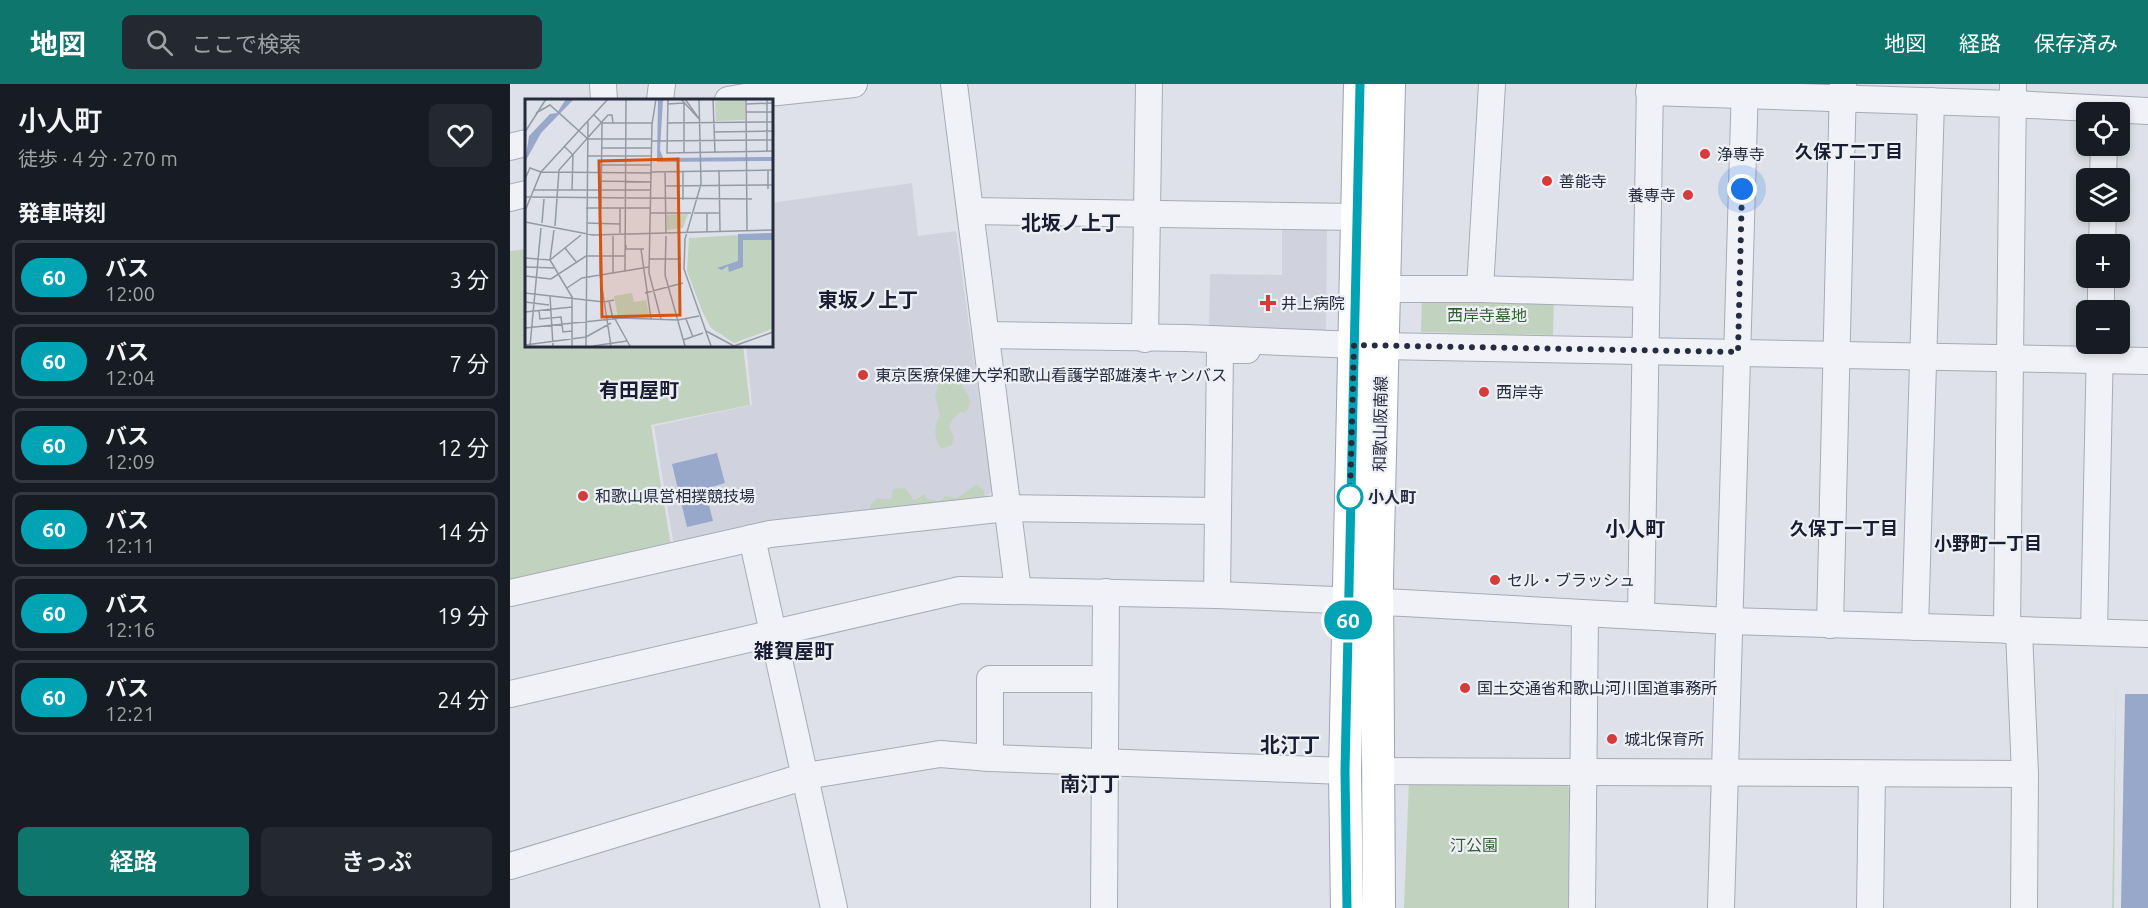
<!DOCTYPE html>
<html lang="ja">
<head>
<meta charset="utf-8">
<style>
  body { margin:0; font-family:Ubuntu,"Noto Sans JP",sans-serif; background:#242831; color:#f1f3f6; height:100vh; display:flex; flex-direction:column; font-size:22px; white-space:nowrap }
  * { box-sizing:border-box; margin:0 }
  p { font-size:20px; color:#9ea1a6 }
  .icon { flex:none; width:33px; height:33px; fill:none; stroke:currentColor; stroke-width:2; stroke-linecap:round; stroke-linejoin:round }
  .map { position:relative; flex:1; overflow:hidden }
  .details { display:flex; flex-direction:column; background:#171b24; width:510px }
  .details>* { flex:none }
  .badge { padding:0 12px; border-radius:20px; font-size:21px; line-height:39px }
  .buttons { position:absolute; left:1566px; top:18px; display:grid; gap:12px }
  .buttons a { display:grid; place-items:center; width:54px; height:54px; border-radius:9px; background:#171b24; box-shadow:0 3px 9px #0003; font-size:30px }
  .you { position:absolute; width:30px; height:30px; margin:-15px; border:4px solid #fff; border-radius:50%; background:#1a73e8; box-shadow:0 0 0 9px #1a73e833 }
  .map>.badge { position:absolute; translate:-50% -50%; box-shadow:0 0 0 3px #fff }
  h2 { padding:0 18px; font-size:22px; line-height:54px }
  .round { display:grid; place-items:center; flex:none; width:63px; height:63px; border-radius:9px; background:#242831 }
  .headline { display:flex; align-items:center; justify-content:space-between; height:102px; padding:0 18px }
  h1 { font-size:28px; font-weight:600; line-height:45px }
  .button { display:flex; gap:12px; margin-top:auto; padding:12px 18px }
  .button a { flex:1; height:69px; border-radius:9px; background:#0f766e; color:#fff; font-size:24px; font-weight:600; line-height:69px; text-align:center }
  .button a+a { background:#242831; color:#f1f3f6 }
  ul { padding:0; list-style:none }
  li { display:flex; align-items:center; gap:18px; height:75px; margin:0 12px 9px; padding:0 6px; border:3px solid #363941; border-radius:9px }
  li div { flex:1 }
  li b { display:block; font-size:22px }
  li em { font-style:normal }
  li .badge { min-width:66px; font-weight:700; text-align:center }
  header { display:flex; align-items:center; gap:36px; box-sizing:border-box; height:84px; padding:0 30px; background:#0f766e; color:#fff }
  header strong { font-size:28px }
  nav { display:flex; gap:33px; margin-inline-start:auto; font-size:21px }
  .search { width:420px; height:54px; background:#242831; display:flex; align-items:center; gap:15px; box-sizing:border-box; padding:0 21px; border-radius:9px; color:#9ea1a6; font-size:22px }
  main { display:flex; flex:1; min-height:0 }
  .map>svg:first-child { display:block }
  .built { fill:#d0d3de }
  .green { fill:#c1d3bf }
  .water { fill:#97a8cb }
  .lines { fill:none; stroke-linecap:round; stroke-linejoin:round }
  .minor-casing { stroke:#a7abb6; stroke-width:28 }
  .major-casing { stroke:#9da3b5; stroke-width:34 }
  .minor { stroke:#f1f2f7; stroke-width:26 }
  .major { stroke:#fff; stroke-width:32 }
  .line-casing { stroke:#fff; stroke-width:14 }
  .line { stroke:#00a3b4; stroke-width:9 }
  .walk { stroke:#262c40; stroke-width:6; stroke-dasharray:0 10.8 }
  .poi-dot { fill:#d63b3b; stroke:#eef0f6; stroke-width:2 }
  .stop-dot { fill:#fff; stroke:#00a3b4; stroke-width:3 }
  .labels { text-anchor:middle; stroke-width:4.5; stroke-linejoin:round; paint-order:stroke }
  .poi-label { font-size:16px; fill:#262c40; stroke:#eef0f6; text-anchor:start }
  .park-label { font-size:16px; fill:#345d33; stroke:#eef0f6 }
  .street-label { font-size:16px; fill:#262c40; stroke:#eef0f6 }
  .stop-label { font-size:16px; font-weight:bold; fill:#262c40; stroke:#eef0f6; text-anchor:start }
  .neighbourhood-label { font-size:18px; font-weight:bold; fill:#191d31; stroke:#eef0f6 }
  .quarter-label { font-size:20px; font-weight:bold; fill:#191d31; stroke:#eef0f6 }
  .inset-road { fill:none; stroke:#9499a5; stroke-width:1.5 }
  .view { fill:#d55411; fill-opacity:0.15; stroke:#d55411; stroke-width:3 }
  .inset-edge { fill:none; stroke:#262c40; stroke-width:3 }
</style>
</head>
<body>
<header>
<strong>地図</strong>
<div class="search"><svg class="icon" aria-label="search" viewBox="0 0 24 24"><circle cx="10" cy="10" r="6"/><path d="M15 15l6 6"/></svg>ここで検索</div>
<nav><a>地図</a><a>経路</a><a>保存済み</a></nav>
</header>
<main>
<section class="details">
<div class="headline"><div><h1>小人町</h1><p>徒歩 · 4 分 · 270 m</p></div><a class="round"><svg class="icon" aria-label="heart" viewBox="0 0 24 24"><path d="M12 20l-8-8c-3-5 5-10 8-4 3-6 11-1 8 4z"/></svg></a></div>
<h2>発車時刻</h2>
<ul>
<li><span class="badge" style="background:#00a3b4;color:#fff">60</span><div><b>バス</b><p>12:00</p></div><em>3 分</em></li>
<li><span class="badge" style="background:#00a3b4;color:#fff">60</span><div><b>バス</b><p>12:04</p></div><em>7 分</em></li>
<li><span class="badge" style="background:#00a3b4;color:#fff">60</span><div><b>バス</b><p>12:09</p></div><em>12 分</em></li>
<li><span class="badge" style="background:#00a3b4;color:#fff">60</span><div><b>バス</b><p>12:11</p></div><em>14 分</em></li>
<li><span class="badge" style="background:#00a3b4;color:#fff">60</span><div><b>バス</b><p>12:16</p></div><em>19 分</em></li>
<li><span class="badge" style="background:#00a3b4;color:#fff">60</span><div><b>バス</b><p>12:21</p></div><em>24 分</em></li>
</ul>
<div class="button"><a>経路</a><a>きっぷ</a></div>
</section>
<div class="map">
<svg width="1638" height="824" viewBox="0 0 1638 824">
  <rect width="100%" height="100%" fill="#dee1e9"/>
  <!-- built -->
  <g class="built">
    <path d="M402,99L408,152L446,147L482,407L473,417L164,462L144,342L242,321L236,261H261V119Z"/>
    <path d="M772,143H817L816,249L699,247L700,190L772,191Z"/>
  </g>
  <!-- green -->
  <g class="green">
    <path d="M16,165V261H233L240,321L141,341L161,462L0,499V167Z"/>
    <path d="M912,212L1044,214L1043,251L911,248Z"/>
    <path d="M443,294C451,300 466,315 457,326C451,333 456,325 448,330C445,332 441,338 439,342L444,353L442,361L431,365C424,353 423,344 430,331L425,313L429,296Z"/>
    <path d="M467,400L474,407V412L469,415L359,428L361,420L367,414L381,415L383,405L395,404L404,416L414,410L418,415L430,417L435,412L447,414Z"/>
    <path d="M1606,595L1604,824H1602Z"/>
    <path d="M899,696L1055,699L1063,708V824H894Z"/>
  </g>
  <!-- water -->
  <g class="water">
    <path d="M207,369L215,399L195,405L203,437L177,443L162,380Z"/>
    <path d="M1615,610H1638V824H1611Z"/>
  </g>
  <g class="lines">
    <defs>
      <g id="minor">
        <path d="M93,0L94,16"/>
        <path d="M444,0L508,507"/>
        <path d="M1139,8L1502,20L1638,27"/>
        <path d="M150,16L152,0"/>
        <path d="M218,16L258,9L344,0"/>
        <path d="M0,63L16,59"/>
        <path d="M1593,94L1594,62"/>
        <path d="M0,114L16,110"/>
        <path d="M461,127L847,133"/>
        <path d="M1592,160L1593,128"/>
        <path d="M872,205H970L1136,210"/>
        <path d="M970,205L982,0"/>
        <path d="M1591,226V194"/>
        <path d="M476,251L676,254L871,262L1638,277"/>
        <path d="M635,255L639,0"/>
        <path d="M242,454L324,824"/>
        <path d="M0,509L260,450L497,424L707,427"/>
        <path d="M707,511L710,266H737"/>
        <path d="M1131,532L1140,0"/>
        <path d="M1320,541L1333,0"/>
        <path d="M1405,543L1421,17"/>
        <path d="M1497,546L1503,0"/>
        <path d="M1509,547L1515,690L1514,824"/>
        <path d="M1584,548L1590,260"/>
        <path d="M0,610L450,506L707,511L894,519L1219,537L1638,550"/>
        <path d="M480,674V595H595"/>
        <path d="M868,687L1515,690"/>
        <path d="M0,782L296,692L430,670L480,674L835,687"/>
        <path d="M594,824L596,508"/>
        <path d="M1072,824L1075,530"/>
        <path d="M1211,824L1235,0"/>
        <path d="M1360,824L1362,690"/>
      </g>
      <g id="major">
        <path d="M837,824L835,687L850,0"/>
        <path d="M869,824L867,494L879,0"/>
      </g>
    </defs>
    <!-- minor casing -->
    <use href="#minor" class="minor-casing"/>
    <!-- major casing -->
    <use href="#major" class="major-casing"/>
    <!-- minor -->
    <use href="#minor" class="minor"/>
    <!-- major -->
    <use href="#major" class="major"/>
  </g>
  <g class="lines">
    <defs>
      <path id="line" d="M837,824L835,687L850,0"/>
    </defs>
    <!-- line casing -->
    <use href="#line" class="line-casing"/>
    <!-- line -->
    <use href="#line" class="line"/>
    <!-- walk -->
    <path class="walk" d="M840,413L844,261L1228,268L1232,105"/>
  </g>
  <!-- markers -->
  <g class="poi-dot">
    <circle cx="1195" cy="70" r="6"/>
    <circle cx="1037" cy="97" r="6"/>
    <circle cx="1178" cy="111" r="6"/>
    <path d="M755 210h6v6h6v6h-6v6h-6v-6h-6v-6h6z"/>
    <circle cx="353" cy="291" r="6"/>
    <circle cx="974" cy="308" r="6"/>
    <circle cx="73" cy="412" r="6"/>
    <circle cx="985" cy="496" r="6"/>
    <circle cx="955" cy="604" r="6"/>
    <circle cx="1102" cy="655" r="6"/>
  </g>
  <circle class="stop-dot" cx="840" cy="413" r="12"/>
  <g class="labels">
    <!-- poi labels -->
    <g class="poi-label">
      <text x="1207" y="76">浄専寺</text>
      <text x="1049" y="103">善能寺</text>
      <text x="1166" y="117" text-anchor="end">養専寺</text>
      <text x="771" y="225">井上病院</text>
      <text x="365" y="297">東京医療保健大学和歌山看護学部雄湊キャンバス</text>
      <text x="986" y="314">西岸寺</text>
      <text x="85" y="418">和歌山県営相撲競技場</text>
      <text x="997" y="502">セル・ブラッシュ</text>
      <text x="967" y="610">国土交通省和歌山河川国道事務所</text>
      <text x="1114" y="661">城北保育所</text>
    </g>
    <!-- park labels -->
    <g class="park-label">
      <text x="977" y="237">西岸寺墓地</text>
      <text x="964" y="767">汀公園</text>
    </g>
    <!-- street labels -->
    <g class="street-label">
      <text transform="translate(870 340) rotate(-89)" y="6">和歌山阪南線</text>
    </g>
    <!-- stop labels -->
    <g class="stop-label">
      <text x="858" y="419">小人町</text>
    </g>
    <!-- neighbourhood labels -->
    <g class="neighbourhood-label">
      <text x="1339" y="74">久保丁二丁目</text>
      <text x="1334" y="451">久保丁一丁目</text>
      <text x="1478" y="466">小野町一丁目</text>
    </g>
    <!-- quarter labels -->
    <g class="quarter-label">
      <text x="561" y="146">北坂ノ上丁</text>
      <text x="358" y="223">東坂ノ上丁</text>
      <text x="129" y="313">有田屋町</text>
      <text x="1125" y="452">小人町</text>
      <text x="284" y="574">雑賀屋町</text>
      <text x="780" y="668">北汀丁</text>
      <text x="580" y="707">南汀丁</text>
    </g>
  </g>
  <!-- overview -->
  <g transform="translate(15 15)">
    <rect width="248" height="248" fill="#dee1e9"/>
    <path d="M199,0H220V21L191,22L190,3ZM163,115L158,129L142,131V116ZM247,134V230L209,244L186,229L177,212L162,172L164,139ZM107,194L109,203L121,201L125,219H93L89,197Z" fill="#c1d3bf"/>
    <path d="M41,0H49L16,34L0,63L4,37L25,15L32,14ZM133,0H138L135,51L138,59L247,58V62L132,63ZM247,134V141H218V168L204,173L203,167L197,171L192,169L213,162V135Z" fill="#97a8cb"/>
    <path class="inset-road" d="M143,0L142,54L248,52M156,0L175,21L160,0M174,0L176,85L160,140L159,170L186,247M188,0L190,54M221,0L222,131M242,0V52M142,5L159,4V54M221,5L248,4M221,13H248M11,14L25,6L63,40H127M69,16L77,24H127L124,174L136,220M142,24L248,23M127,25L131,0M0,33L21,0M189,33L248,32M127,42L248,41M40,48L48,56L47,91M77,49H127M62,57H127M77,66H126M194,71L195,132M243,71V90M140,72L141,134M158,72V101M126,73L248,71M0,80L5,69L16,73L126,74M76,82L126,83M140,87L248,86M8,91H126M0,98L227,100M61,109H126M76,109L77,24M0,112L16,73L83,0M125,114H166M169,114H195M182,114V133M0,123L68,136L248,131M17,124L19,100M61,124L95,125M30,127L34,71L83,16H87L88,24M29,131L25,161L47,198V247M95,134V109M75,137V175L86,247M88,137V174M141,137L140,176L160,247M101,146V150H119M40,149L52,164M116,150L126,220M0,159L25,161L56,136M124,160H156M0,168L30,169M100,172L101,0M0,177L26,180L61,157H100M42,189L57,179L124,168M0,194L79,203L89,201M120,194L158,184M25,197L28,247M84,202L88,220M0,203L24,206M14,212L15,220L36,218L38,233L47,232M0,213L47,208M90,220L105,247M161,220L168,238M0,229L97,219L153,221L174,217M181,232L209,247M158,241L178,234M0,246L61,238L86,224M5,247L16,129M61,247L63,23M68,247L102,242M209,247L248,233"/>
    <path class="view" d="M153,60L155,216L77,218L74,62Z"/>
    <rect width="248" height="248" class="inset-edge"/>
  </g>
</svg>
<div class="buttons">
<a><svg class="icon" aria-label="locate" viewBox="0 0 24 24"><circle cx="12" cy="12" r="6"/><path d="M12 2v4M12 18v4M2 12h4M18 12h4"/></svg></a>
<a><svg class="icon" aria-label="layers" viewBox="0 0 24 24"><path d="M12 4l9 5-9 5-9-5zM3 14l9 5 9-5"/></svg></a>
<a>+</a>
<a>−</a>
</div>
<div class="you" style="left:1232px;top:105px"></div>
<b class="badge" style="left:838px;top:536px;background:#00a3b4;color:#fff">60</b>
</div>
</main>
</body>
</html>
